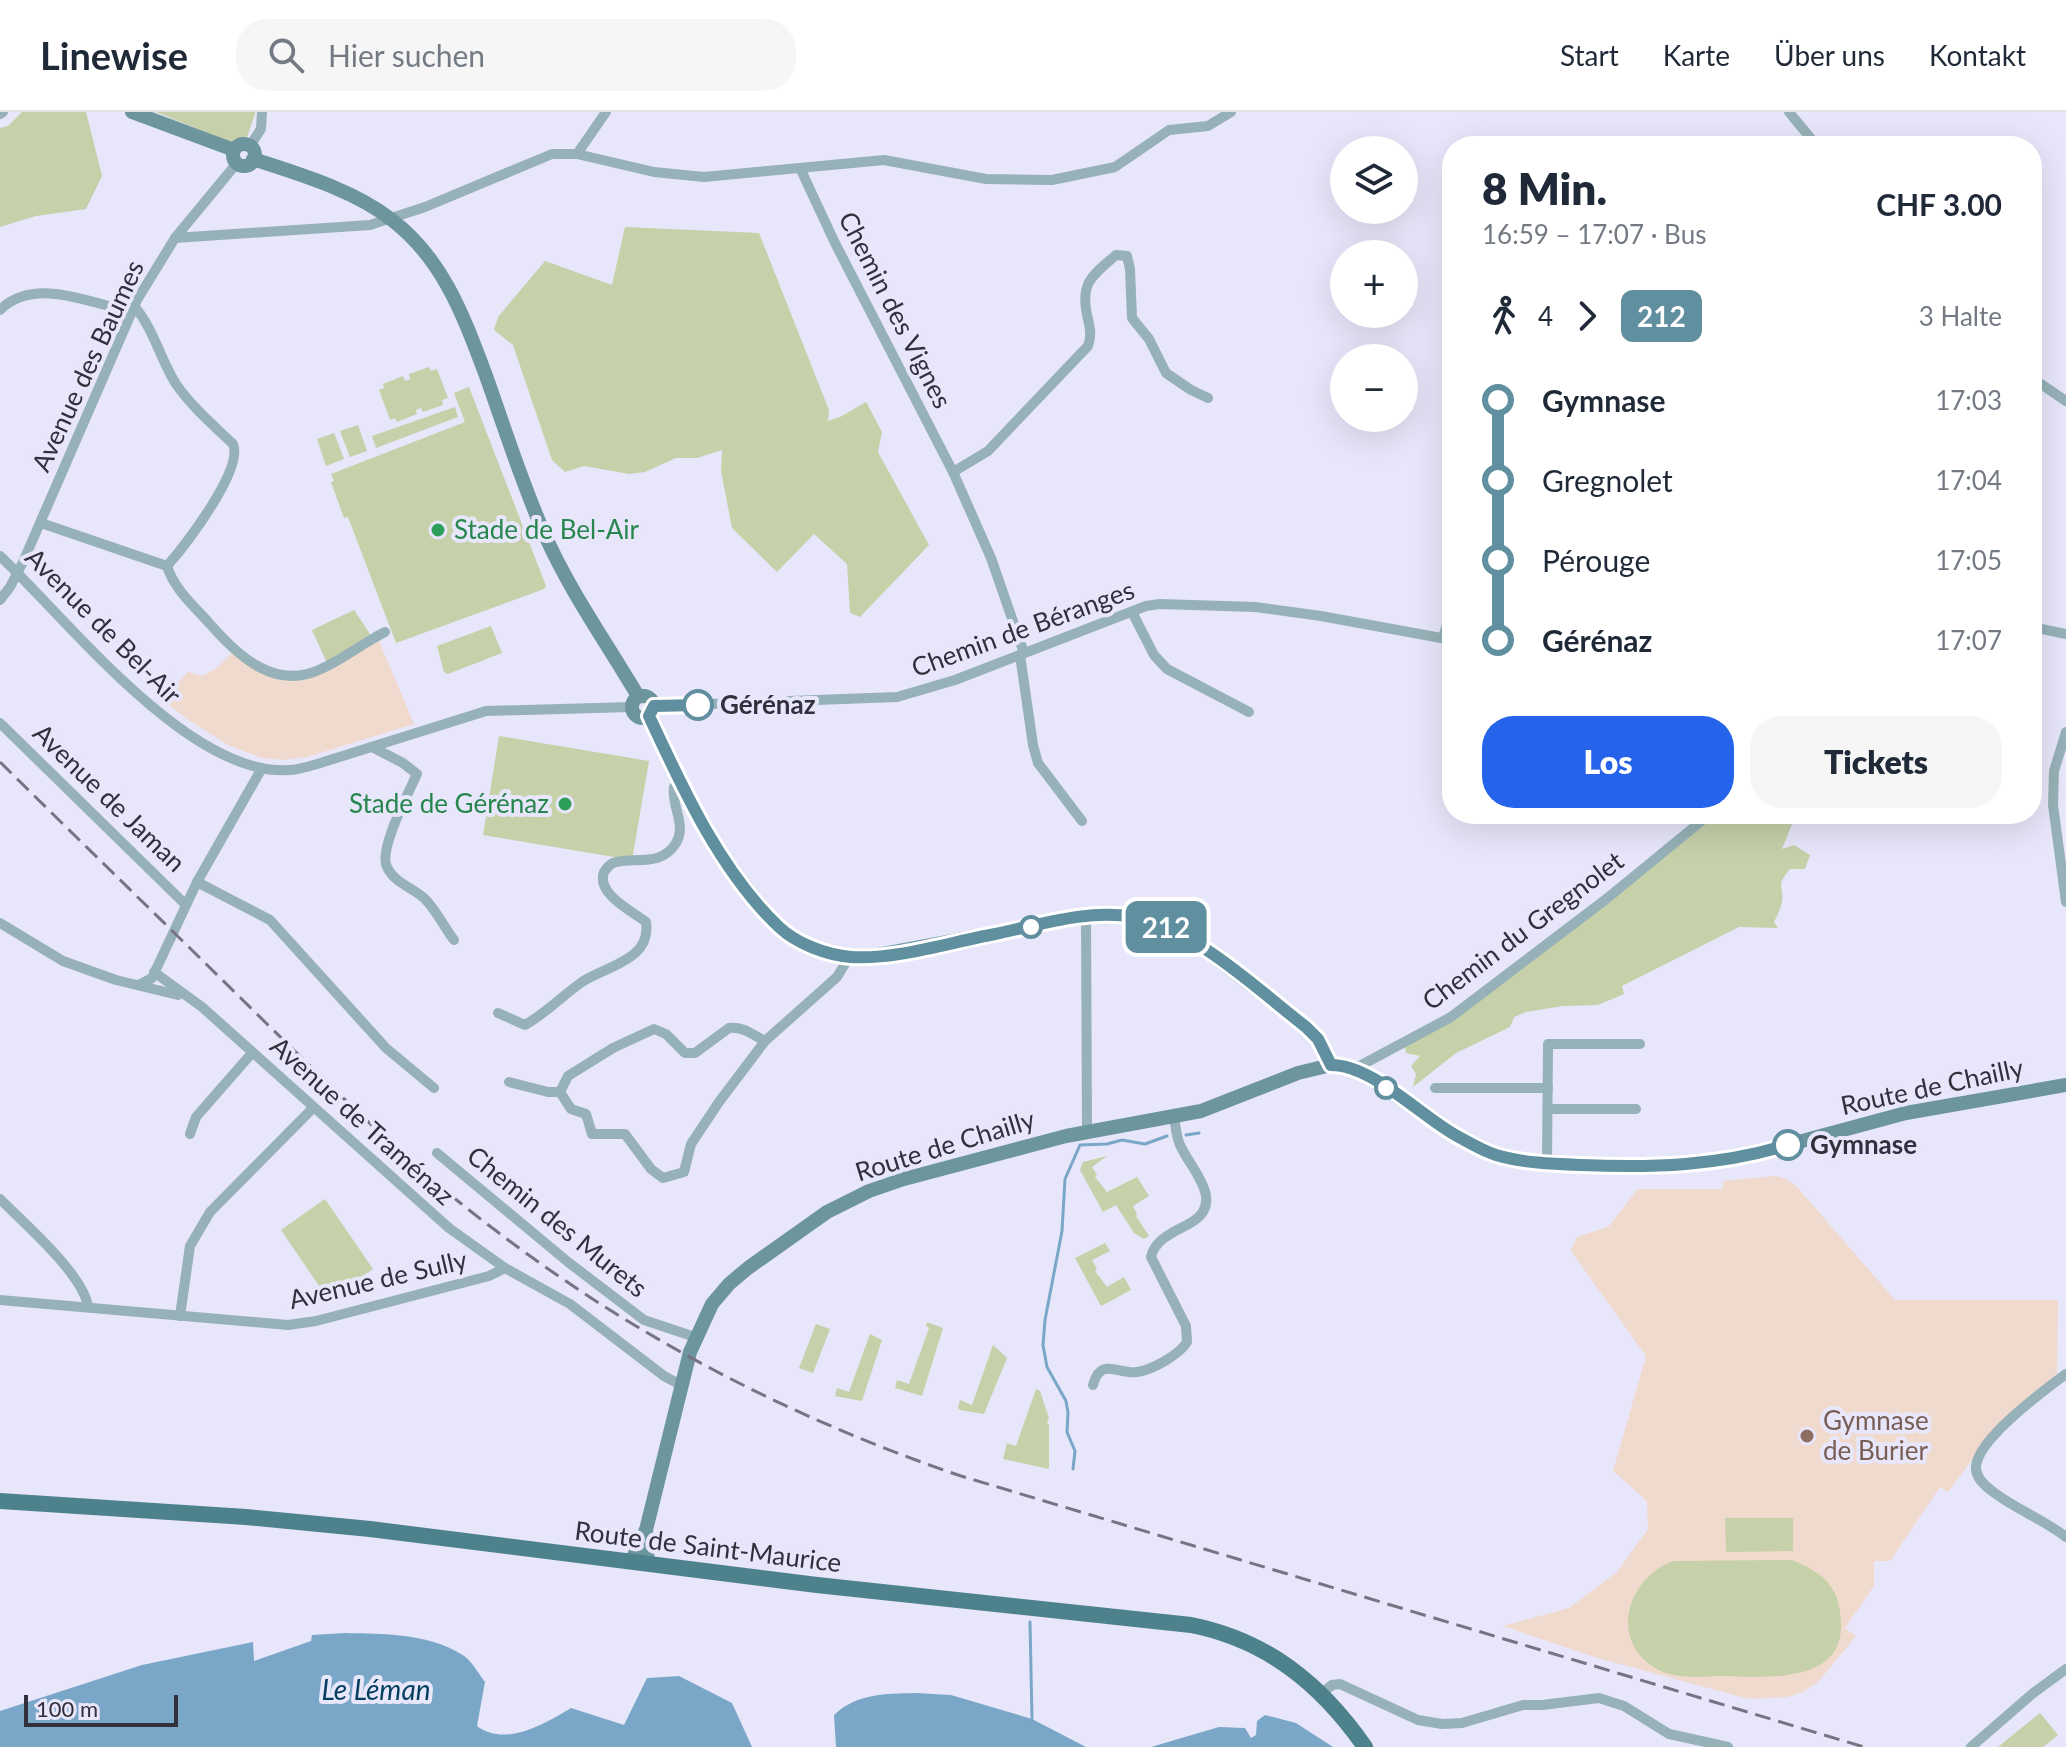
<!DOCTYPE html>
<html lang="de">
<head>
<meta charset="utf-8">
<style>
  body { margin:0; font-family:Lato,sans-serif; background:#f6f6f7; color:#1f2937; height:100vh; display:flex; flex-direction:column; font-size:30px; white-space:nowrap }
  * { box-sizing:border-box; margin:0 }
  p { font-size:26px; color:#747a83 }
  .icon { flex:none; width:44px; height:44px; fill:none; stroke:currentColor; stroke-width:2; stroke-linecap:round; stroke-linejoin:round }
  .map { position:relative; flex:1; overflow:hidden }
  .drawer { position:absolute; left:1442px; top:24px; width:600px; height:688px; display:flex; flex-direction:column; background:#fff; border-radius:32px; box-shadow:0 8px 32px #0002 }
  .drawer>* { flex:none }
  .badge { padding:0 16px; border-radius:12px; font-size:28px; line-height:52px }
  .controls { position:absolute; left:1330px; top:24px; display:grid; gap:16px }
  .controls a { display:grid; place-items:center; width:88px; height:88px; border-radius:50%; background:#fff; box-shadow:0 8px 32px #0002; font-size:40px }
  .scale { position:absolute; left:24px; bottom:20px; width:154px; box-sizing:border-box; padding-left:8px; border:4px solid #31303c; border-top:0; font-size:22px; line-height:28px; white-space:nowrap; color:#31303c; -webkit-text-stroke:6px #e8e6fa; paint-order:stroke }
  .map>.badge { position:absolute; translate:-50% -50%; box-shadow:0 0 0 4px #fff }
  .legs { display:flex; align-items:center; gap:12px; height:88px; padding:0 40px; font-size:26px }
  .legs p { margin-inline-start:auto }
  .headline { display:flex; align-items:center; justify-content:space-between; height:136px; padding:0 40px }
  h1 { font-size:44px; font-weight:800; line-height:60px }
  .button { display:flex; gap:16px; margin-top:auto; padding:16px 40px }
  .button a { flex:1; height:92px; border-radius:32px; background:#2563eb; color:#fff; font-size:32px; font-weight:800; line-height:92px; text-align:center }
  .button a+a { background:#f6f6f7; color:#1f2937 }
  ul { padding:0 40px; list-style:none }
  li { display:flex; align-items:center; gap:28px; height:80px; font-size:30px }
  li i { display:grid; place-items:center; width:12px; height:100%; margin:0 10px; background:currentColor }
  li i::after { content:''; width:20px; height:20px; margin:-10px; border:6px solid; border-radius:50%; background:#fff }
  li p { margin-inline-start:auto }
  li:first-child i { background:linear-gradient(#0000 50%,currentColor 0) }
  li:last-child i { background:linear-gradient(currentColor 50%,#0000 0) }
  header { display:flex; align-items:center; gap:48px; box-sizing:border-box; height:112px; padding:0 40px; background:#fff; border-bottom:2px solid #e0e1e3 }
  header strong { font-size:38px }
  nav { display:flex; gap:44px; margin-inline-start:auto; font-size:28px }
  .search { width:560px; height:72px; background:#f6f6f7; display:flex; align-items:center; gap:20px; box-sizing:border-box; padding:0 28px; border-radius:32px; color:#747a83; font-size:30px }
  .map>svg:first-child { display:block }
  .education { fill:#f0dacd }
  .green { fill:#c6d0a9 }
  .water { fill:#7aa7c8 }
  .lines { fill:none; stroke-linecap:round; stroke-linejoin:round }
  .stream { stroke:#7aa7c8; stroke-width:3 }
  .street { stroke:#96b1b7; stroke-width:10 }
  .secondary { stroke:#6c959e; stroke-width:14 }
  .primary { stroke:#4d818c; stroke-width:16 }
  .rail { stroke:#757483; stroke-width:3; stroke-dasharray:16 8; stroke-linecap:butt }
  .line-1-casing { stroke:#fff; stroke-width:18 }
  .line-1 { stroke:#608fa0; stroke-width:12 }
  .leisure-dot { fill:#2e9e5b; stroke:#e8e6fa; stroke-width:3 }
  .stop-1-dot { fill:#fff; stroke:#608fa0; stroke-width:4 }
  .education-dot { fill:#8d6e63; stroke:#e8e6fa; stroke-width:3 }
  .labels { text-anchor:middle; stroke-width:8; stroke-linejoin:round; paint-order:stroke }
  .street-label { font-size:26px; fill:#31303c; stroke:#e8e6fa }
  .leisure-label { font-size:26px; fill:#27864d; stroke:#e8e6fa; text-anchor:start }
  .stop-label { font-size:26px; font-weight:bold; fill:#31303c; stroke:#e8e6fa; text-anchor:start }
  .education-label { font-size:26px; fill:#785e54; stroke:#e8e6fa; text-anchor:start }
  .water-label { font-size:28px; font-style:italic; fill:#033e5f; stroke:#e8e6fa }
</style>
</head>
<body>
<header>
<strong>Linewise</strong>
<div class="search"><svg class="icon" aria-label="search" viewBox="0 0 24 24"><circle cx="10" cy="10" r="6"/><path d="M15 15l6 6"/></svg>Hier suchen</div>
<nav><a>Start</a><a>Karte</a><a>Über uns</a><a>Kontakt</a></nav>
</header>
<div class="map">
<svg width="2066" height="1635" viewBox="0 0 2066 1635">
  <rect width="100%" height="100%" fill="#e8e6fa"/>
  <!-- education -->
  <g class="education">
    <path d="M377,524L414,612L307,645L284,648L262,646L230,634L190,609L163,588L188,560L203,564L218,555L234,539L274,562L318,559Z"/>
    <path d="M1775,1064L1786,1067L1797,1075L1895,1188H2058L2057,1261L1977,1341L1948,1380L1940,1375L1890,1449H1874V1474L1845,1516L1856,1524L1818,1570L1803,1580L1787,1585L1749,1587L1594,1545L1503,1514L1569,1496L1617,1460L1648,1417L1647,1389L1613,1359L1646,1244L1571,1139L1577,1125L1608,1115L1638,1077H1723V1069Z"/>
  </g>
  <!-- green -->
  <g class="green">
    <path d="M22,0H86L102,64L86,97L36,104L0,115V16L8,14Z"/>
    <path d="M156,0H255V2L247,25L232,31Z"/>
    <path d="M625,115L759,121L829,298L828,309L840,305L866,290L882,320L878,340L929,433L860,505L850,501L847,452L814,422L777,460L732,416L721,359L722,338L697,346H676L645,360L629,362L584,354L565,360L552,348L513,233L494,218L498,205L545,149L612,173Z"/>
    <path d="M429,255L431,259L437,257L448,286L442,288L443,293L423,300L421,296L416,298L417,302L397,310L395,306L390,308L379,278L384,276L383,272L403,264L405,269L410,267L409,262Z"/>
    <path d="M469,275L546,474L544,477L396,531L348,405L344,406L331,370L334,369L331,362L465,310L454,281Z"/>
    <path d="M455,295L458,305L376,336L372,324Z"/>
    <path d="M358,313L367,339L350,345L340,319Z"/>
    <path d="M334,321L344,347L326,354L317,327Z"/>
    <path d="M354,498L370,522L327,551L312,518Z"/>
    <path d="M491,514L502,541L448,562L444,560L437,534Z"/>
    <path d="M499,624L649,649L632,748L483,723Z"/>
    <path d="M1710,702H1796L1782,737L1794,733L1810,743L1805,757H1790C1775,775 1784,772 1782,789C1781,797 1777,804 1774,810L1778,816L1739,815L1731,819L1622,874L1624,882L1598,893L1563,894L1526,900L1514,905L1510,915L1456,941L1413,975L1416,962L1411,954L1420,944L1406,941L1405,934Z"/>
    <path d="M1107,1044L1092,1055L1097,1063L1095,1065L1107,1080L1137,1065L1149,1084L1133,1094L1137,1102L1136,1104L1149,1124L1144,1127L1134,1121L1116,1093L1103,1100L1080,1058L1083,1050Z"/>
    <path d="M325,1087L373,1157L328,1187L281,1118Z"/>
    <path d="M1105,1131L1110,1139L1092,1148L1097,1157L1095,1159L1107,1175L1124,1165L1131,1178L1101,1194L1075,1146Z"/>
    <path d="M927,1210L943,1216L922,1284L895,1276L897,1268L909,1272L929,1216L926,1214Z"/>
    <path d="M816,1212L830,1217L813,1261L799,1256Z"/>
    <path d="M870,1222L882,1228L862,1289L835,1284L837,1276L849,1280Z"/>
    <path d="M993,1233L1007,1246L984,1302L960,1298L958,1296L960,1288L972,1293Z"/>
    <path d="M1036,1277L1040,1279L1049,1306L1047,1311L1049,1313V1357L1003,1347L1007,1331L1016,1334Z"/>
    <path d="M1725,1406H1793V1439L1726,1440Z"/>
    <path d="M1792,1448C1822,1460 1840,1474 1841,1510C1844,1572 1767,1565 1725,1564C1704,1564 1678,1568 1659,1558C1609,1533 1624,1468 1673,1449Z"/>
    <path d="M2040,1601L2058,1623L2043,1635H1998Z"/>
  </g>
  <!-- water -->
  <g class="water">
    <path d="M345,1521C384,1522 426,1521 461,1542C471,1547 478,1561 485,1570L477,1614C505,1635 543,1613 571,1596L624,1613L647,1566L679,1564L732,1591L752,1635H0V1599L142,1553L253,1530L254,1549L311,1529L312,1523Z"/>
    <path d="M916,1581L951,1583L1032,1607L1086,1635H836L834,1603C857,1581 885,1582 916,1581Z"/>
    <path d="M1265,1603L1296,1611L1333,1635H1151L1219,1615L1245,1616L1251,1626L1256,1623L1257,1609Z"/>
  </g>
  <g class="lines">
    <!-- stream -->
    <g class="stream">
      <path d="M1186,1023L1199,1021"/>
      <path d="M1073,1357L1075,1339L1067,1320L1068,1301L1066,1289L1047,1255L1043,1233L1045,1208L1062,1119L1065,1067L1080,1033L1107,1032L1122,1028L1145,1032L1167,1024"/>
      <path d="M1030,1510L1032,1607"/>
    </g>
    <!-- street -->
    <g class="street">
      <path d="M1789,0L1817,34"/>
      <path d="M0,2L3,0"/>
      <path d="M250,34L261,17L262,0"/>
      <path d="M577,42L606,0"/>
      <path d="M800,56L835,131L953,360L991,446L1024,541"/>
      <path d="M175,126L370,113L425,95L552,42H577L654,60L704,65L884,48L986,67L1052,68L1115,55L1169,18L1208,14L1231,0"/>
      <path d="M134,194C154,217 160,247 176,272C192,295 213,313 233,332C244,357 185,434 167,454"/>
      <path d="M0,198C34,164 91,191 131,200"/>
      <path d="M2032,266L2066,289"/>
      <path d="M953,360L988,339L1088,234C1092,222 1090,216 1087,203C1080,170 1093,163 1116,143L1127,144L1130,157L1132,206L1149,227L1166,261L1191,278L1208,286"/>
      <path d="M41,411L167,454"/>
      <path d="M0,444C67,507 190,666 290,658C297,658 306,655 314,653L486,599L631,595"/>
      <path d="M167,454C174,477 194,494 210,512C238,544 275,579 321,557C343,547 363,531 385,520"/>
      <path d="M0,488L10,475L23,450L137,188L175,126L237,51"/>
      <path d="M1132,500L1154,543L1167,557L1249,600"/>
      <path d="M2032,515L2066,522"/>
      <path d="M1443,525L1452,498"/>
      <path d="M1020,543L1033,633L1038,651L1082,709"/>
      <path d="M654,594L897,585L955,568L1146,494L1160,492L1255,495L1321,504L1452,528"/>
      <path d="M0,611L186,793"/>
      <path d="M2066,620L2054,659L2053,693L2066,790"/>
      <path d="M372,635L403,651L417,662C409,680 378,738 387,755C394,771 414,776 425,787C436,798 444,815 454,828"/>
      <path d="M197,770L270,808L386,936L434,976"/>
      <path d="M1086,805L1087,1019"/>
      <path d="M0,811L63,849L116,868L178,883"/>
      <path d="M154,860L202,895L449,1116L505,1156L570,1192L664,1264L681,1273"/>
      <path d="M139,873L152,866L197,770L262,656"/>
      <path d="M498,901L525,913C546,901 562,884 582,870C606,854 652,848 646,810C632,799 596,782 604,760C606,757 609,753 613,751C633,744 661,756 676,731C687,713 671,694 674,675L682,671"/>
      <path d="M765,929C753,923 743,914 729,916L695,941H685L666,922L654,917L613,936L568,964L560,980L571,997L586,1002L592,1022H625L651,1057L663,1066L684,1060L691,1032L719,990L765,929L837,865L849,845"/>
      <path d="M1354,957L1451,905L1605,788L1710,702"/>
      <path d="M509,970L548,980H560"/>
      <path d="M1435,976H1548"/>
      <path d="M1548,997H1636"/>
      <path d="M190,1022L196,1005L252,941"/>
      <path d="M437,1041L568,1150L644,1208L695,1225"/>
      <path d="M1547,1052L1548,932H1640"/>
      <path d="M0,1087C24,1111 84,1163 88,1195"/>
      <path d="M0,1188L288,1213L316,1209L489,1164L505,1156"/>
      <path d="M180,1204L190,1134L210,1100L313,996"/>
      <path d="M2066,1262C2043,1279 1979,1326 1976,1354C1975,1365 1984,1373 1992,1379C2015,1397 2043,1407 2066,1425"/>
      <path d="M1093,1273C1101,1244 1119,1263 1137,1260C1152,1258 1179,1243 1187,1230L1186,1214L1151,1145C1155,1126 1177,1119 1192,1110C1225,1090 1192,1058 1181,1035C1176,1026 1176,1015 1174,1005"/>
      <path d="M1322,1581L1332,1573L1340,1572L1418,1608L1442,1612L1462,1611L1523,1593H1542L1599,1586L1624,1594L1669,1622L1728,1635"/>
      <path d="M1971,1635L2032,1582L2066,1557"/>
    </g>
    <!-- secondary -->
    <g class="secondary">
      <path d="M132,0L234,38"/>
      <circle cx="244" cy="43" r="11"/>
      <path d="M253,47C299,62 354,78 392,108C443,147 463,203 485,261C504,314 521,369 544,421C569,478 606,530 638,584"/>
      <circle cx="643" cy="595" r="11"/>
      <path d="M649,604C678,669 712,735 757,789C765,798 772,810 781,817C806,837 837,844 867,845L1071,807L1110,803L1133,805L1175,819L1201,835L1306,915L1318,927L1331,953"/>
      <path d="M646,1418L648,1452"/>
      <path d="M631,1450L646,1418L690,1240L712,1192L729,1172L748,1156L827,1100L869,1079L904,1067L1066,1024L1201,999L1298,961L1331,953H1344L1365,963L1453,1022L1496,1043L1547,1052L1645,1056L1735,1047L1906,1001L2066,973"/>
    </g>
    <!-- primary -->
    <path class="primary" d="M0,1389L246,1405L370,1417L817,1473L1191,1513C1267,1528 1321,1572 1365,1635"/>
    <!-- rail -->
    <path class="rail" d="M0,650C88,737 177,823 265,910C339,982 412,1056 495,1118C636,1226 793,1307 961,1364L1864,1635"/>
  </g>
  <g class="lines">
    <defs>
      <path id="line-1" d="M698,593L654,594L649,604C683,677 720,759 779,815C797,832 827,843 851,845C896,848 951,830 995,822C1039,813 1088,797 1133,805C1194,816 1257,877 1306,915L1318,927L1331,953C1373,953 1420,1004 1457,1024C1470,1031 1483,1039 1496,1043C1523,1051 1553,1052 1581,1053C1653,1056 1719,1054 1788,1033"/>
    </defs>
    <!-- line-1 casing -->
    <use href="#line-1" class="line-1-casing"/>
    <!-- line-1 -->
    <use href="#line-1" class="line-1"/>
  </g>
  <!-- markers -->
  <g class="leisure-dot">
    <circle cx="438" cy="418" r="8"/>
    <circle cx="565" cy="692" r="8"/>
  </g>
  <g class="stop-1-dot">
    <circle cx="698" cy="593" r="14"/>
    <circle cx="1031" cy="815" r="10"/>
    <circle cx="1386" cy="976" r="10"/>
    <circle cx="1788" cy="1033" r="14"/>
  </g>
  <circle class="education-dot" cx="1807" cy="1324" r="8"/>
  <g class="labels">
    <!-- street labels -->
    <g class="street-label">
      <text transform="translate(895 198) rotate(63)" y="9">Chemin des Vignes</text>
      <text transform="translate(88 254) rotate(-65)" y="9">Avenue des Baumes</text>
      <text transform="translate(103 514) rotate(45)" y="9">Avenue de Bel-Air</text>
      <text transform="translate(1023 517) rotate(-20)" y="9">Chemin de Béranges</text>
      <text transform="translate(109 686) rotate(44)" y="9">Avenue de Jaman</text>
      <text transform="translate(1523 819) rotate(-37)" y="9">Chemin du Gregnolet</text>
      <text transform="translate(1932 975) rotate(-12)" y="9">Route de Chailly</text>
      <text transform="translate(362 1009) rotate(42)" y="9">Avenue de Traménaz</text>
      <text transform="translate(945 1034) rotate(-17)" y="9">Route de Chailly</text>
      <text transform="translate(557 1110) rotate(39)" y="9">Chemin des Murets</text>
      <text transform="translate(378 1168) rotate(-13)" y="9">Avenue de Sully</text>
      <text transform="translate(708 1435) rotate(7)" y="9">Route de Saint-Maurice</text>
    </g>
    <!-- leisure labels -->
    <g class="leisure-label">
      <text x="454" y="427">Stade de Bel-Air</text>
      <text x="549" y="701" text-anchor="end">Stade de Gérénaz</text>
    </g>
    <!-- stop labels -->
    <g class="stop-label">
      <text x="720" y="602">Gérénaz</text>
      <text x="1810" y="1042">Gymnase</text>
    </g>
    <!-- education labels -->
    <g class="education-label">
      <text x="1823" y="1318">Gymnase<tspan x="1823" dy="30">de Burier</tspan></text>
    </g>
    <!-- water labels -->
    <g class="water-label">
      <text x="376" y="1588">Le Léman</text>
    </g>
  </g>
</svg>
<div class="controls">
<a><svg class="icon" aria-label="layers" viewBox="0 0 24 24"><path d="M12 4l9 5-9 5-9-5zM3 14l9 5 9-5"/></svg></a>
<a>+</a>
<a>−</a>
</div>
<div class="scale">100 m</div>
<b class="badge" style="left:1166px;top:815px;background:#608fa0;color:#fff">212</b>
<section class="drawer">
<div class="headline"><div><h1>8 Min.</h1><p>16:59 – 17:07 · Bus</p></div><b>CHF 3.00</b></div>
<div class="legs"><svg class="icon" aria-label="walk" viewBox="0 0 24 24"><circle cx="13" cy="4" r="2"/><path d="M13 8l-2 6 4 7M11 14l-3 7M7 12l3-4h3l4 4"/></svg>4<svg class="icon" aria-label="forward" viewBox="0 0 24 24"><path d="M9 5l7 7-7 7"/></svg><b class="badge" style="background:#608fa0;color:#fff">212</b><p>3 Halte</p></div>
<ul>
<li><i style="color:#608fa0"></i><b>Gymnase</b><p>17:03</p></li>
<li><i style="color:#608fa0"></i><span>Gregnolet</span><p>17:04</p></li>
<li><i style="color:#608fa0"></i><span>Pérouge</span><p>17:05</p></li>
<li><i style="color:#608fa0"></i><b>Gérénaz</b><p>17:07</p></li>
</ul>
<div class="button"><a>Los</a><a>Tickets</a></div>
</section>
</div>
</body>
</html>
